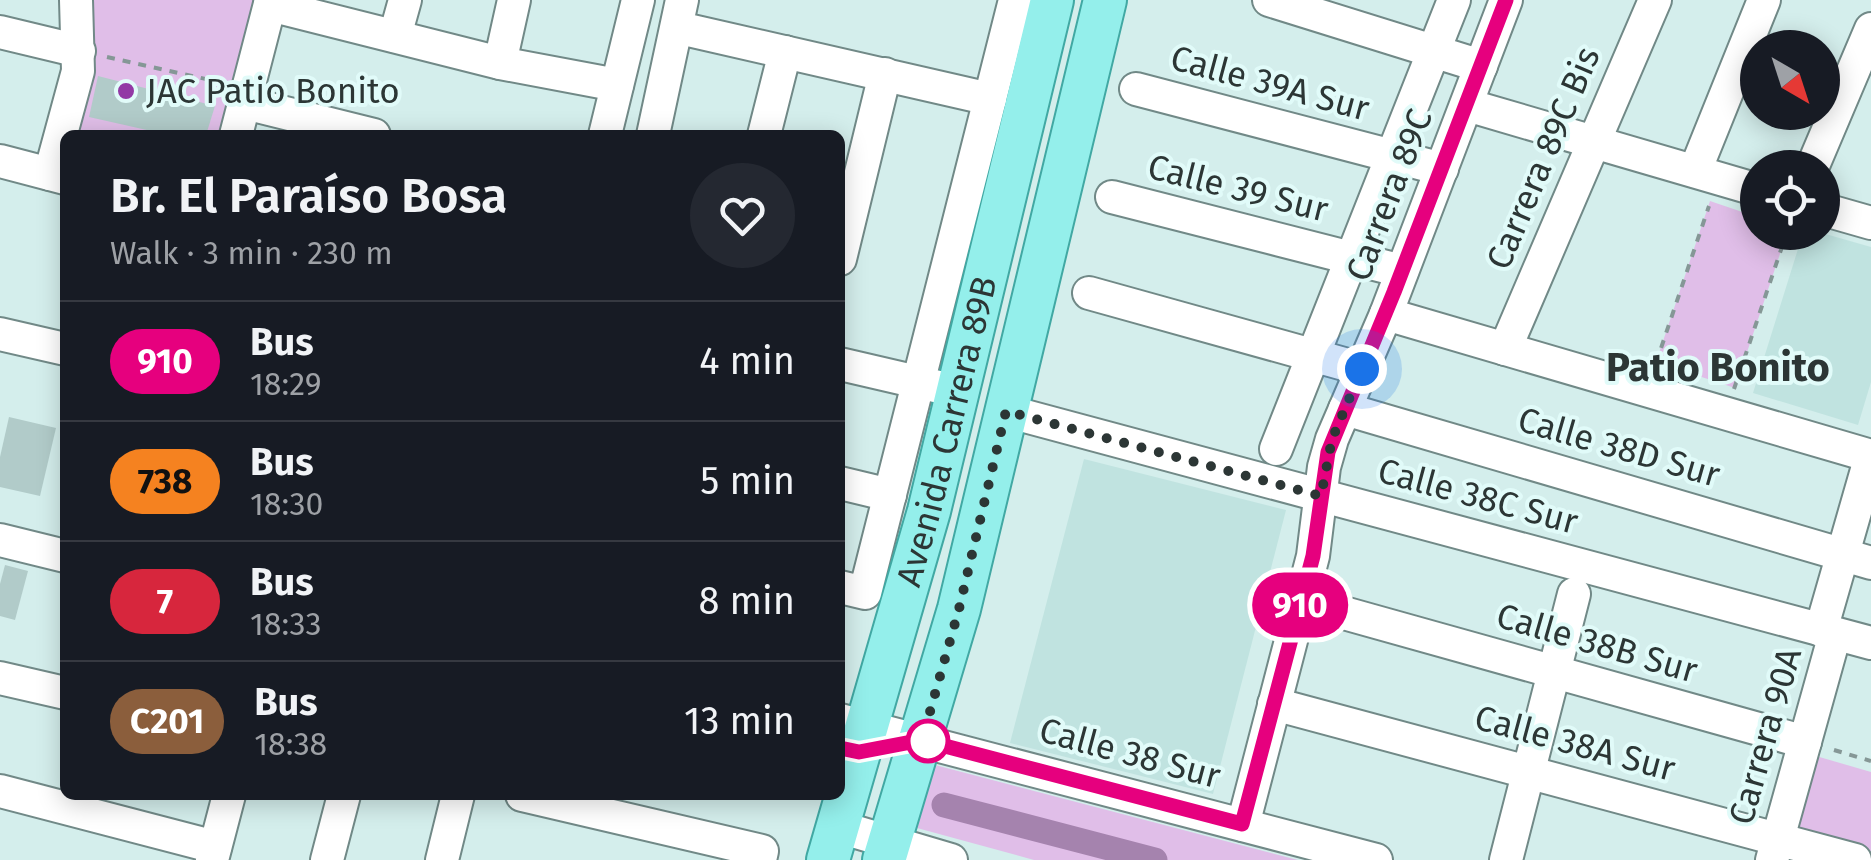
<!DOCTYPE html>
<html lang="en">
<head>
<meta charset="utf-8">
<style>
  body { margin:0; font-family:"Fira Sans",sans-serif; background:#242831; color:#f1f3f6; height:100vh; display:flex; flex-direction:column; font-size:38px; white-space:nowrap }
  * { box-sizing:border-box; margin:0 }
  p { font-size:32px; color:#9ea1a6 }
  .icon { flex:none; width:55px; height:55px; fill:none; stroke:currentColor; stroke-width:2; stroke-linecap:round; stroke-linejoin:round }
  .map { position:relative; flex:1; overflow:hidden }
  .side { position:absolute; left:60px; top:130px; width:785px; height:670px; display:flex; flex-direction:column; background:#171b24; border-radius:15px; box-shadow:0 5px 25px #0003 }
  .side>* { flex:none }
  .badge { padding:0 20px; border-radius:32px; font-size:35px; line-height:65px }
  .needle { width:65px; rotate:141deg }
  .tools { position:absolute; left:1740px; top:30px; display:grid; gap:20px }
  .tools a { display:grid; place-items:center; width:100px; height:100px; border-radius:50%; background:#171b24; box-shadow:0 5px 25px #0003; font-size:50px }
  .you { position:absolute; width:50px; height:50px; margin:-25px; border:8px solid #fff; border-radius:50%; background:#1a73e8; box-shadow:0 0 0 15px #1a73e833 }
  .map>.badge { position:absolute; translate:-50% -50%; box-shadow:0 0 0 5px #fff }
  .round { display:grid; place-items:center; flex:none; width:105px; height:105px; border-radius:52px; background:#242831 }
  .overview { display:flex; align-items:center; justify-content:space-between; height:170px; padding:0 50px }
  h1 { font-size:48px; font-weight:600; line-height:75px }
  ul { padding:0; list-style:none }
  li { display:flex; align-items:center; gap:30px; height:120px; padding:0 50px; border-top:2px solid #363941 }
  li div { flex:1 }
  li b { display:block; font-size:38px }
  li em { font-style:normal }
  li .badge { min-width:110px; font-weight:700; text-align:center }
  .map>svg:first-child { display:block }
  .built { fill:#c0e3e0 }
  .green { fill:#e0bee8 }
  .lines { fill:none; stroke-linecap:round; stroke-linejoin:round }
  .canal { stroke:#a583ae; stroke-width:25 }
  .building { fill:#b1cbc9 }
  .minor-casing { stroke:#718987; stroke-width:36 }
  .major-casing { stroke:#41a8a3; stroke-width:46 }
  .path { stroke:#859796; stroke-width:4; stroke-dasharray:8 8; stroke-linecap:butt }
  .minor { stroke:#fff; stroke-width:32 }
  .major { stroke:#94efeb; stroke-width:42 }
  .line-casing { stroke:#fff; stroke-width:22 }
  .line { stroke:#e6007e; stroke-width:15 }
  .walk { stroke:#2c3635; stroke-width:10; stroke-dasharray:0 18 }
  .poi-dot { fill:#9239a5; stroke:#e1fbf9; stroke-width:4 }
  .stop-dot { fill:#fff; stroke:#e6007e; stroke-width:5 }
  .labels { text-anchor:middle; stroke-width:8; stroke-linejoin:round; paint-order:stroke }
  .street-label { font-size:35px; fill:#2c3635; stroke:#e1fbf9 }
  .poi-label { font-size:35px; fill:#2c3635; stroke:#e1fbf9; text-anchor:start }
  .quarter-label { font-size:40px; font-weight:bold; fill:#2c3635; stroke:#e1fbf9 }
</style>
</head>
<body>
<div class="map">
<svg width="1871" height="860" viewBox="0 0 1871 860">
  <rect width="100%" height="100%" fill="#d4eeec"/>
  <!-- built -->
  <g class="built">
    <path d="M1803,233H1822L1871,247V382L1858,425L1753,393Z"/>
    <path d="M1084,459L1286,510L1213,794L1010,743Z"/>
  </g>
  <!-- green -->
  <g class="green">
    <path d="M91,0H255L220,135H78L92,74Z"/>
    <path d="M1710,201L1757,217L1758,232L1787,233L1735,388L1656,362Z"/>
    <path d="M1816,756L1871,772V851L1795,830Z"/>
    <path d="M935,765L1298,860H1034L917,828Z"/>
  </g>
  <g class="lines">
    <!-- canal -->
    <path class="canal" d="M944,805L1155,860"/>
  </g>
  <!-- building -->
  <g class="building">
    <path d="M98,76L215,106L206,135H169L89,117Z"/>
    <path d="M9,417L56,428L40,496L0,487V457Z"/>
    <path d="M5,565L28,571L15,620L0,616V584Z"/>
  </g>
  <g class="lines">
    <defs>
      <g id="minor">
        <path d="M1269,0L1481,66"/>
        <path d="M270,5L500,63L617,85"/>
        <path d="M688,30L990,99"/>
        <path d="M0,32L79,51"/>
        <path d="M395,36L405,0"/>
        <path d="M500,63L514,0"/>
        <path d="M1136,89L1442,169"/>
        <path d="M245,103L374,135"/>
        <path d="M1467,105L1758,190"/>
        <path d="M236,135L271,0"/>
        <path d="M605,135L638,0"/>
        <path d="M653,135L682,0"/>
        <path d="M764,135L785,52"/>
        <path d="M0,161L65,178"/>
        <path d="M1812,168L1871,29"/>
        <path d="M1695,171L1764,0"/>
        <path d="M50,174L78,71L76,0"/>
        <path d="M1112,197L1402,271"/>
        <path d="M1822,209L1871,223"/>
        <path d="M840,259L885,74"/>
        <path d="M1089,293L1362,369"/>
        <path d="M1386,314L1871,456"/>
        <path d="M0,334L65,349"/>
        <path d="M1505,349L1655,0"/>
        <path d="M840,364L939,387"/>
        <path d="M1345,409L1871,563"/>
        <path d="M1006,411L1871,643"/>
        <path d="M1276,449L1454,0"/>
        <path d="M840,483L890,495"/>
        <path d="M0,540L65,556"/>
        <path d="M840,587L865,593L1015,0"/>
        <path d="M1301,601L1805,742"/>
        <path d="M1821,630L1871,456"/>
        <path d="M0,678L65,693"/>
        <path d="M1274,704L1855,860"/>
        <path d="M840,720L1376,860"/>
        <path d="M0,791L215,847"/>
        <path d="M522,795L762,851L760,860"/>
        <path d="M1243,825L1313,556L1324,467L1332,439L1386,314L1506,0"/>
        <path d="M836,826L951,860"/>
        <path d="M212,860L229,795"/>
        <path d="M327,860L344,795"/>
        <path d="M442,860L458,795"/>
        <path d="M1506,860L1574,594"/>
        <path d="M1772,860L1835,634"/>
      </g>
      <g id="major">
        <path id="s1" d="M828,860L929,511L1052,0"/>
        <path d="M884,860L959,609L1105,0"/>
      </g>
    </defs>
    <!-- minor casing -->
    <use href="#minor" class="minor-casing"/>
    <!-- major casing -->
    <use href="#major" class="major-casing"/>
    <!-- path -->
    <g class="path">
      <path d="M107,57L219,82"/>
      <path d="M1656,363L1709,206"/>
      <path d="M1734,389L1787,232"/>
      <path d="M1834,750L1871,761"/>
    </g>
    <!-- minor -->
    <use href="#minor" class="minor"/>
    <!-- major -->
    <use href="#major" class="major"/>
  </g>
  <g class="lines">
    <defs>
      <path id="line" d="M840,748L859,752L922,740L1242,824L1313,556L1328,452L1394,292L1506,0"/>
    </defs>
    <!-- line casing -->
    <use href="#line" class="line-casing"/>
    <!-- line -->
    <use href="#line" class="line"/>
    <!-- walk -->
    <path class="walk" d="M928,741L922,740L959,609L1006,411L1321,496L1332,439L1362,369"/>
  </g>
  <!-- markers -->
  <circle class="poi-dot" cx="126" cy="91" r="10"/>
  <circle class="stop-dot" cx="928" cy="741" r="20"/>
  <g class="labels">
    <!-- street labels -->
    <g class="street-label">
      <text transform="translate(1270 83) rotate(15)" y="12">Calle 39A Sur</text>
      <text transform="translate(1543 158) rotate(-67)" y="12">Carrera 89C Bis</text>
      <text transform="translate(1238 188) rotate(14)" y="12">Calle 39 Sur</text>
      <text transform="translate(1389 195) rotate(-69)" y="12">Carrera 89C</text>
      <text dy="12" stroke="none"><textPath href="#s1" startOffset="445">Avenida Carrera 89B</textPath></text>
      <text transform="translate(1619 447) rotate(16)" y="12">Calle 38D Sur</text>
      <text transform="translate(1478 496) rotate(15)" y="12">Calle 38C Sur</text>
      <text transform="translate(1597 643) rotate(16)" y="12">Calle 38B Sur</text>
      <text transform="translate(1765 736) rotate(-74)" y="12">Carrera 90A</text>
      <text transform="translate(1575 743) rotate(15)" y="12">Calle 38A Sur</text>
      <text transform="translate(1130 753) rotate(15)" y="12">Calle 38 Sur</text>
    </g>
    <!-- poi labels -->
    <g class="poi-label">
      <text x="146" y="103">JAC Patio Bonito</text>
    </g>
    <!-- quarter labels -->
    <g class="quarter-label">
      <text x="1718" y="381">Patio Bonito</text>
    </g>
  </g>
</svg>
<div class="tools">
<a><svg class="needle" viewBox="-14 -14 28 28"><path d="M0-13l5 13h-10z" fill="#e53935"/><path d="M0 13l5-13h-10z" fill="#9ea1a6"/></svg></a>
<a><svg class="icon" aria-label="locate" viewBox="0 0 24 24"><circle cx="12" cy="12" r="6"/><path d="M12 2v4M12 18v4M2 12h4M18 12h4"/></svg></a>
</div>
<div class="you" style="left:1362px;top:369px"></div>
<b class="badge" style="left:1300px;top:605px;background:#e6007e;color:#fff">910</b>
<section class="side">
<div class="overview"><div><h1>Br. El Paraíso Bosa</h1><p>Walk · 3 min · 230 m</p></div><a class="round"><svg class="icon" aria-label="heart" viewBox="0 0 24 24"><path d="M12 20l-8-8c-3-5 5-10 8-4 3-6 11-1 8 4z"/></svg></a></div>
<ul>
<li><span class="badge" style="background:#e6007e;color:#fff">910</span><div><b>Bus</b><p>18:29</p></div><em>4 min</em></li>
<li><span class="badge" style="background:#f58220;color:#111">738</span><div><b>Bus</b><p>18:30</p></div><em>5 min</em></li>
<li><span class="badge" style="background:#d7263d;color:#fff">7</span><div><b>Bus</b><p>18:33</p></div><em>8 min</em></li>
<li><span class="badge" style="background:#8b5e3c;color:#fff">C201</span><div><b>Bus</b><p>18:38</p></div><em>13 min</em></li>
</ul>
</section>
</div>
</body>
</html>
